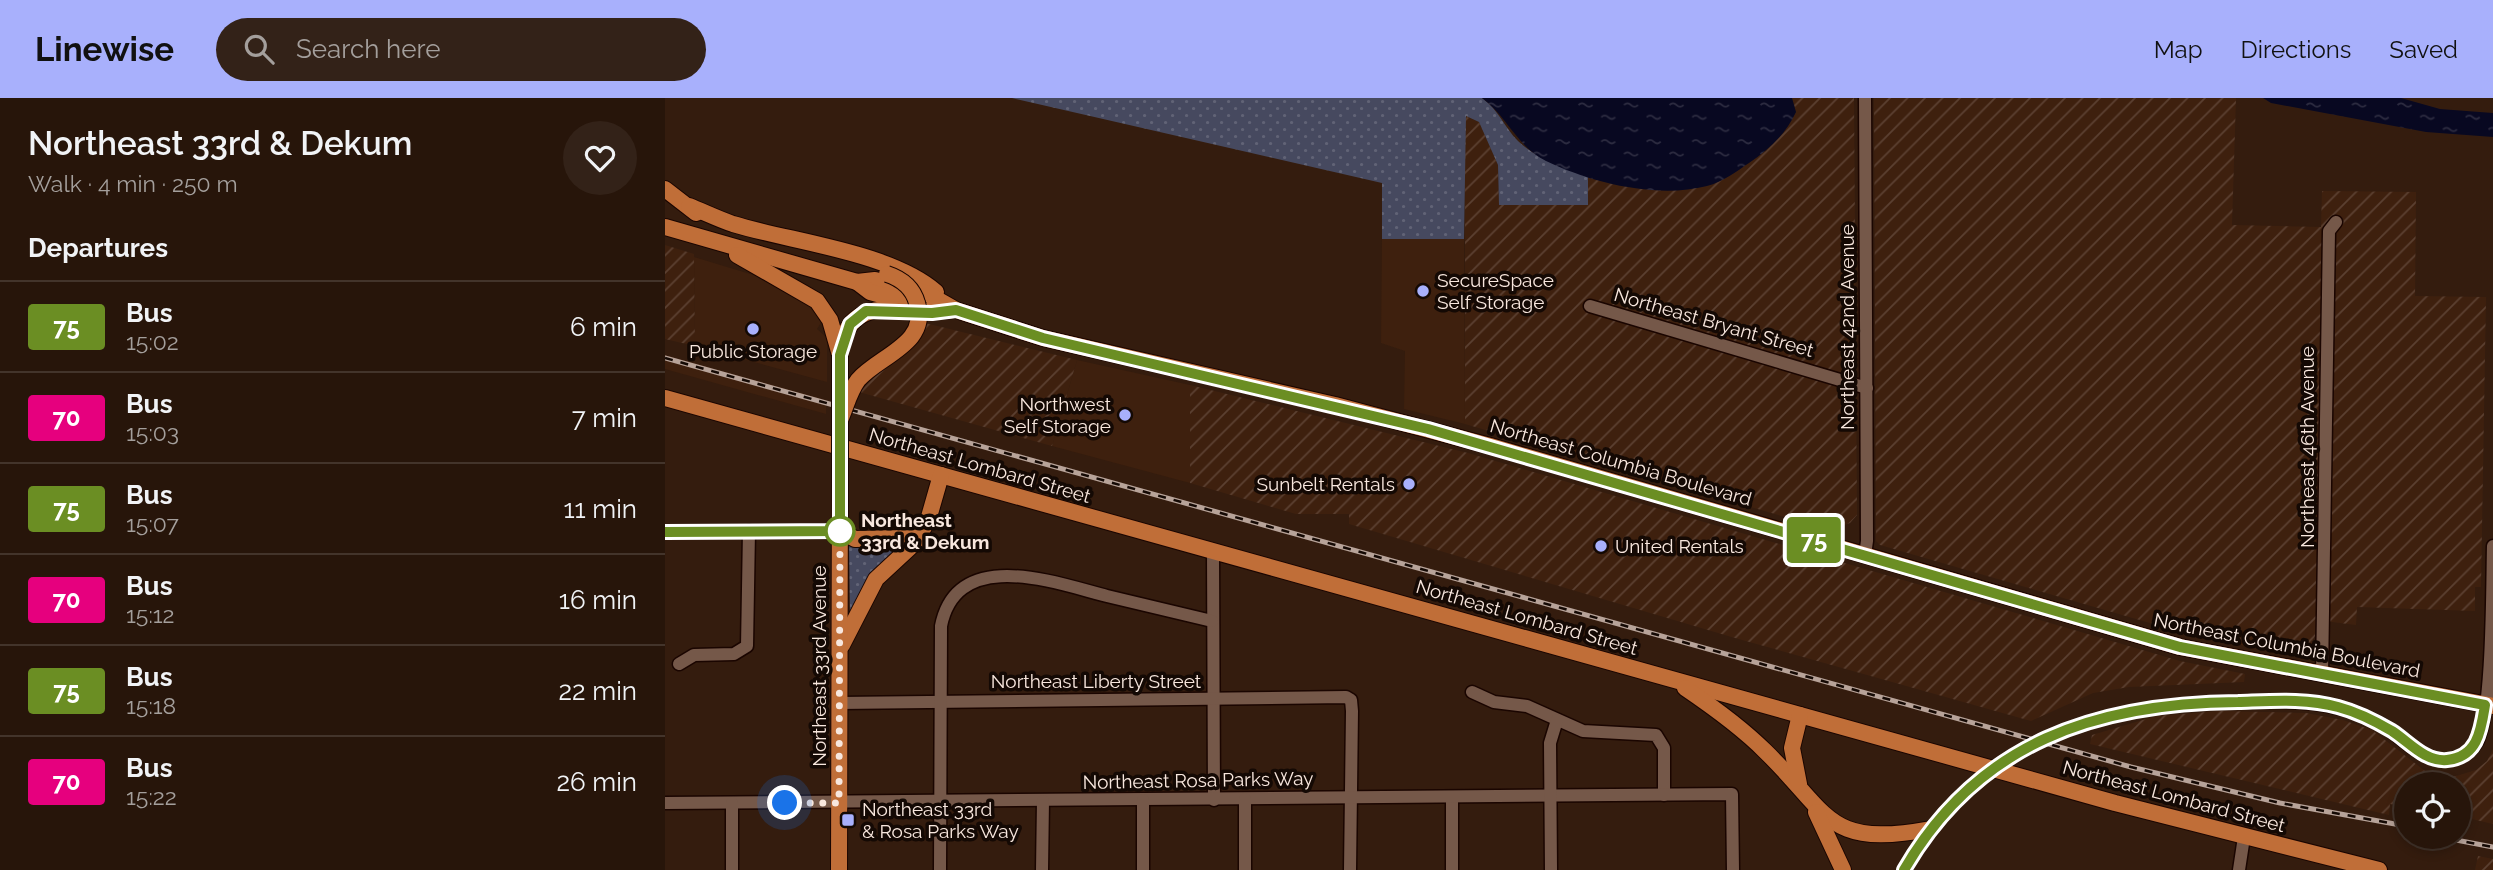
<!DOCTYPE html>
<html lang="en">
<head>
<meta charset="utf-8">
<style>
  body { margin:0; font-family:Raleway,sans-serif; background:#332218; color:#f1f3f6; height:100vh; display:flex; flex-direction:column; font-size:26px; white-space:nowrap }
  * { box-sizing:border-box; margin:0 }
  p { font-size:23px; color:#a49f9c }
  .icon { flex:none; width:38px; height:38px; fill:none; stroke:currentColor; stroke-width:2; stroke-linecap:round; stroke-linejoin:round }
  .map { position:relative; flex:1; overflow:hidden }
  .sheet { display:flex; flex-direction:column; background:#27150a; width:665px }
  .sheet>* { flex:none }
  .badge { padding:0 14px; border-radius:5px; font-size:24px; line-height:46px }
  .buttons { position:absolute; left:1729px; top:674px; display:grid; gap:14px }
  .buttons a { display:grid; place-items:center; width:77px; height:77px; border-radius:50%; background:#27150a; box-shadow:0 4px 10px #0003,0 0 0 2px #43342b; font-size:35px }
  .you { position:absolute; width:35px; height:35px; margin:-18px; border:5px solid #fff; border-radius:50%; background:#1a73e8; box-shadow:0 0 0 10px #1a73e833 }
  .map>.badge { position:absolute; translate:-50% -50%; box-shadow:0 0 0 4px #fff }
  h2 { padding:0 28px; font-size:26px; line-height:63px }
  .round { display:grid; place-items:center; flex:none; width:74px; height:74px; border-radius:37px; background:#332218 }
  .overview { display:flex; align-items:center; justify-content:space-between; height:119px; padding:0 28px }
  h1 { font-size:33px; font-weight:600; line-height:52px }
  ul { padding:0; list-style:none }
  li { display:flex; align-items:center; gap:21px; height:91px; padding:0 28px; border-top:2px solid #43342b }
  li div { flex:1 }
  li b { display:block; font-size:26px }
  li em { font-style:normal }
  li .badge { min-width:77px; font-weight:700; text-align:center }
  header { display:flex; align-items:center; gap:42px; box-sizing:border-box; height:98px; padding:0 35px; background:#a8b0fc; color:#111 }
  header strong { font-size:33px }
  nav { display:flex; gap:38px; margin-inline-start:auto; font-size:24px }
  .search { width:490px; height:63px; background:#332218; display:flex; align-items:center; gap:18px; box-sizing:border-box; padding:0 24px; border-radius:38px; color:#a49f9c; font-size:26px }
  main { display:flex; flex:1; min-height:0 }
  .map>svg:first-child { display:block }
  .built { fill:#3e200e }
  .industrial { fill:url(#industrial-furrows) }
  .grass { fill:url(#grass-dots) }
  .water { fill:url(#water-ripples) }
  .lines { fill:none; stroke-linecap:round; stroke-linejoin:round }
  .minor-casing { stroke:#1a0500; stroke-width:15 }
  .major-casing { stroke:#1a0500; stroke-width:18 }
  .minor { stroke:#755849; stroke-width:12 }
  .major { stroke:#c06e38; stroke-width:16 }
  .rail-casing { stroke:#b7a399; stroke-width:5 }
  .rail { stroke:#140904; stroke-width:2.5; stroke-dasharray:8; stroke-linecap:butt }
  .major-bridge-casing { stroke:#1a0500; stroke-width:18; stroke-linecap:butt }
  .major-bridge { stroke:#c06e38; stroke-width:16 }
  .line-casing { stroke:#fff; stroke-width:16 }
  .line { stroke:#6b8e23; stroke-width:10 }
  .walk { stroke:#f8e7de; stroke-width:7; stroke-dasharray:0 12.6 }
  .poi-dot { fill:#a8b0fc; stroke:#140904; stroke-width:2.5 }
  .stop-dot { fill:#fff; stroke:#6b8e23; stroke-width:3.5 }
  .labels { text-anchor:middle; stroke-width:7; stroke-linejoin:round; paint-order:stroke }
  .poi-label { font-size:19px; fill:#f8e7de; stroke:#140904; text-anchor:start }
  .street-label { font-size:19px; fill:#f8e7de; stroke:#140904 }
  .stop-label { font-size:19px; font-weight:bold; fill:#f8e7de; stroke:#140904; text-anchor:start }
</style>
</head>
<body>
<header>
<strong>Linewise</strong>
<div class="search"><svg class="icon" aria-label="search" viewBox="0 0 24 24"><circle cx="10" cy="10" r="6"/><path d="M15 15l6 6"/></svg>Search here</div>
<nav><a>Map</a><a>Directions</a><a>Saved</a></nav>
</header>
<main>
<section class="sheet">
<div class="overview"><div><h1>Northeast 33rd &amp; Dekum</h1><p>Walk · 4 min · 250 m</p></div><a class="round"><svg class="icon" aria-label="heart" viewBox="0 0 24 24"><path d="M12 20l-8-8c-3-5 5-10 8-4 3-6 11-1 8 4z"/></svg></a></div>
<h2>Departures</h2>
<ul>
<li><span class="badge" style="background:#6b8e23;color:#fff">75</span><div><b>Bus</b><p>15:02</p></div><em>6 min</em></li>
<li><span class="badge" style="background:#e6007e;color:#fff">70</span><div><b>Bus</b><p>15:03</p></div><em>7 min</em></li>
<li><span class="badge" style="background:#6b8e23;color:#fff">75</span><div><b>Bus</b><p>15:07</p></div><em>11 min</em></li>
<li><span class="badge" style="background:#e6007e;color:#fff">70</span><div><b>Bus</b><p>15:12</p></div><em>16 min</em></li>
<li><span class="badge" style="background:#6b8e23;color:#fff">75</span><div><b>Bus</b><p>15:18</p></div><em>22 min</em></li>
<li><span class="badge" style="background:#e6007e;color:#fff">70</span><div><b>Bus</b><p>15:22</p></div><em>26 min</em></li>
</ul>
</section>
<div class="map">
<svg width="1828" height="772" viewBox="0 0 1828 772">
  <defs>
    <pattern id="industrial-furrows" width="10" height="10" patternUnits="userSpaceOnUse" patternTransform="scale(1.75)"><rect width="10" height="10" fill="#3e200e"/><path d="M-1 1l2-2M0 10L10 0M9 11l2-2" fill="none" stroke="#5b4031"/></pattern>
    <pattern id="grass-dots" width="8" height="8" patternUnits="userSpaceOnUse" patternTransform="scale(1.75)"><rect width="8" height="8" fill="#46495f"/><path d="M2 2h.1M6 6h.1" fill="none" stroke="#616376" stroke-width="1.8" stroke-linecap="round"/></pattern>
    <pattern id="water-ripples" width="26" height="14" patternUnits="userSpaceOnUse" patternTransform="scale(1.75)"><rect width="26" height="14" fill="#080821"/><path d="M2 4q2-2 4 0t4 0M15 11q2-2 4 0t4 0" fill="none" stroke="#2d2c41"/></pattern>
  </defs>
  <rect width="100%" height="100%" fill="#341c0e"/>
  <!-- built -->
  <g class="built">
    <path d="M717,141H799L800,326L739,311L740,253L716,245Z"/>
    <path d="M29,159L95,179L143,203L158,221L152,231L162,240V284L30,248Z"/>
    <path d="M0,257L161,302V316L0,271Z"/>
    <path d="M412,262L525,287V385L387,348Z"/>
  </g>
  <!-- industrial -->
  <g class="industrial">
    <path d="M1127,0H1189L1192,417L1185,425L1165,432L800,326V18L814,24L833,67L834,107H923V78L977,91L1013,92L1067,76L1101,53L1118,35L1131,14Z"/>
    <path d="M1209,0H1571L1567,127L1656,129L1657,93L1751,94L1750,198L1821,199L1816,489H1810V513L1692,509L1691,527L1651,522L1650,538L1643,552L1621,555L1537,540L1215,447L1211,443Z"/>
    <path d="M0,147L29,156L30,248L0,241Z"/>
    <path d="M260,225L412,262L387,348L194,294L198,286L254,245Z"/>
    <path d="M525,287L803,355L1515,563L1580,576L1579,584L1464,589L1428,595L1366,623L1070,540L684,426V416H631L525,385Z"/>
    <path d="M1555,613L1641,615L1678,622L1707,632L1760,673L1781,681L1811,672L1822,663L1828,651V726L1794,718V686H1741V709L1725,706L1724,717L1425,646L1427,637L1491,618Z"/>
    <path d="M1813,758L1828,761V772H1810Z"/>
  </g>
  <!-- grass -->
  <g class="grass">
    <path d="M347,0H817C834,12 839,29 853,43C873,62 898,69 923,78V107H834L833,67L814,24L801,18L799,141H717V85Z"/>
    <path d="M246,440L186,514L185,513L184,448Z"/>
  </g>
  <!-- water -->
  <g class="water">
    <path d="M817,0H1127L1131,14C1121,36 1104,51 1084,65C1072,73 1058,84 1042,88C992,101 927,85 881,63C852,49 842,18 817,0Z"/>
    <path d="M1598,0H1736L1775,11L1828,15V39L1761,34L1606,5Z"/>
  </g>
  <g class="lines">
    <defs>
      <g id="minor">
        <path d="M925,208L1202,290"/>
        <path d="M0,434L175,433"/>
        <path d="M548,453L549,702"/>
        <path d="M1200,457L1202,443L1200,0"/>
        <path d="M14,566L29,557L69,556L82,548L84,433"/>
        <path d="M1657,577L1664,133L1671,124"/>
        <path d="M807,594L829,604L862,608L918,633L991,637L999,650V697"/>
        <path d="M1576,604C1624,603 1668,602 1712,624C1731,634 1749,656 1770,661C1786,664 1804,658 1812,644C1828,614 1827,488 1828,448"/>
        <path d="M174,605L681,599L686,602L687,613L685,772"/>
        <path d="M787,699V772"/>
        <path d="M0,705L1067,696L1068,772"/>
        <path d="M67,772V705"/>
        <path d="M275,772L276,528C292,448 391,485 442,498C477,506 512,515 547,523"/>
        <path d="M377,772L378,703"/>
        <path d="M478,772V702"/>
        <path d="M580,772V701"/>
        <path d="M886,772L885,645L892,622"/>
        <path d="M1239,772L1266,731"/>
        <path d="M1574,772L1579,739"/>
      </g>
      <g id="major">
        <path d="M0,91L31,115"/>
        <path d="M24,108C39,114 53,121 68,126C127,144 225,154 271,194"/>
        <path d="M0,129L192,184L210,182L261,195L291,212L378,240L670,307L825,348L1515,549L1828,608"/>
        <path d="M72,157L152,203L165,222L175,257"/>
        <path d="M192,184L205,194L253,207"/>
        <path d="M175,257C182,189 242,219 288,212"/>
        <path d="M0,300L1450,705L1714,772"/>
        <path d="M175,433L190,441L233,440L254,434"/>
        <path d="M177,547L211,481L252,443L264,419L276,377"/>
        <path d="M1020,590C1048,609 1076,629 1100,653C1166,717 1160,750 1266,731"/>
        <path d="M1134,686L1127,650L1135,617"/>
        <path d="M1151,714L1178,772"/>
        <path d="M174,772L175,368"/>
      </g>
    </defs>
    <!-- minor casing -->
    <use href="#minor" class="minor-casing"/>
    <!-- major casing -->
    <use href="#major" class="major-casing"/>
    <!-- minor -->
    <use href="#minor" class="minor"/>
    <!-- major -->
    <use href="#major" class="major"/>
    <defs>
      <g id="rail">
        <path d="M0,260L1466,669L1615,705L1741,728"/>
        <path d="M1770,738L1828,749"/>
      </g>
    </defs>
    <!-- rail casing -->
    <use href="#rail" class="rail-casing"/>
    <!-- rail -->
    <use href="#rail" class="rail"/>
    <defs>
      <g id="major-bridge">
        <path d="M175,257V368"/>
        <path d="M175,322C181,309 184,294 193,282C213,258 265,246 252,205C248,190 237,181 222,176"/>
      </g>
    </defs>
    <!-- major-bridge casing -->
    <use href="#major-bridge" class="major-bridge-casing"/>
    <!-- major-bridge -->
    <use href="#major-bridge" class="major-bridge"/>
  </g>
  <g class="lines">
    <defs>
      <path id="line" d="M0,434L175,433V257L185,226L201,213L267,215L291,212L378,240L763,331L1515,549L1820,607C1816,632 1813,659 1782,662C1760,664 1744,644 1727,633C1710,623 1692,614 1673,609C1641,600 1606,603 1573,604C1432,605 1313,644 1239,772"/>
    </defs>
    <!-- line casing -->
    <use href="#line" class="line-casing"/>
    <!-- line -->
    <use href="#line" class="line"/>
    <!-- walk -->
    <path class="walk" d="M120,705H174L175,433"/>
  </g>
  <!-- markers -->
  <g class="poi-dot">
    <circle cx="758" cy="193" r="7"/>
    <circle cx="88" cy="231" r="7"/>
    <circle cx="460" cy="317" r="7"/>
    <circle cx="744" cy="386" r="7"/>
    <circle cx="936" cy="448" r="7"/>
    <rect x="176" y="715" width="14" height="14" rx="3.5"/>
  </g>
  <circle class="stop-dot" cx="175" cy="433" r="14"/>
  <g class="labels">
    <!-- poi labels -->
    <g class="poi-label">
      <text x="772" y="189">SecureSpace<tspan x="772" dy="22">Self Storage</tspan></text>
      <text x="88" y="260" text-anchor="middle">Public Storage</text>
      <text x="446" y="313" text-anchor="end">Northwest<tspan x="446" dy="22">Self Storage</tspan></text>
      <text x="730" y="393" text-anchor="end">Sunbelt Rentals</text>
      <text x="950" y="455">United Rentals</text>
      <text x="197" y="718">Northeast 33rd<tspan x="197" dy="22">&amp; Rosa Parks Way</tspan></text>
    </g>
    <!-- street labels -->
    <g class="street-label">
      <text transform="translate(1049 224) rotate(16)" y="7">Northeast Bryant Street</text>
      <text transform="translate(1182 229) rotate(-90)" y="7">Northeast 42nd Avenue</text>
      <text transform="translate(1642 349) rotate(-90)" y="7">Northeast 46th Avenue</text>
      <text transform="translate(956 364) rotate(16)" y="7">Northeast Columbia Boulevard</text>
      <text transform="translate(315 367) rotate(16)" y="7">Northeast Lombard Street</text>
      <text transform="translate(862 519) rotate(16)" y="7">Northeast Lombard Street</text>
      <text transform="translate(1622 547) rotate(11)" y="7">Northeast Columbia Boulevard</text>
      <text transform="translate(154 568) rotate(-90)" y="7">Northeast 33rd Avenue</text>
      <text x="431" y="590">Northeast Liberty Street</text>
      <text transform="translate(533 682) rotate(-1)" y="7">Northeast Rosa Parks Way</text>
      <text transform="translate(1509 698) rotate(15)" y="7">Northeast Lombard Street</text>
    </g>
    <!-- stop labels -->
    <g class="stop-label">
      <text x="196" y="429">Northeast<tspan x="196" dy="22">33rd &amp; Dekum</tspan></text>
    </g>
  </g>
</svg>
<div class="buttons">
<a><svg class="icon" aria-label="locate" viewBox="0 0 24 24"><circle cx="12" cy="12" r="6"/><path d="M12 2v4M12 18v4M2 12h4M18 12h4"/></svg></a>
</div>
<div class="you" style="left:120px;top:705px"></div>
<b class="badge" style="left:1149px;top:442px;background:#6b8e23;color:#fff">75</b>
</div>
</main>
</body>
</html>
